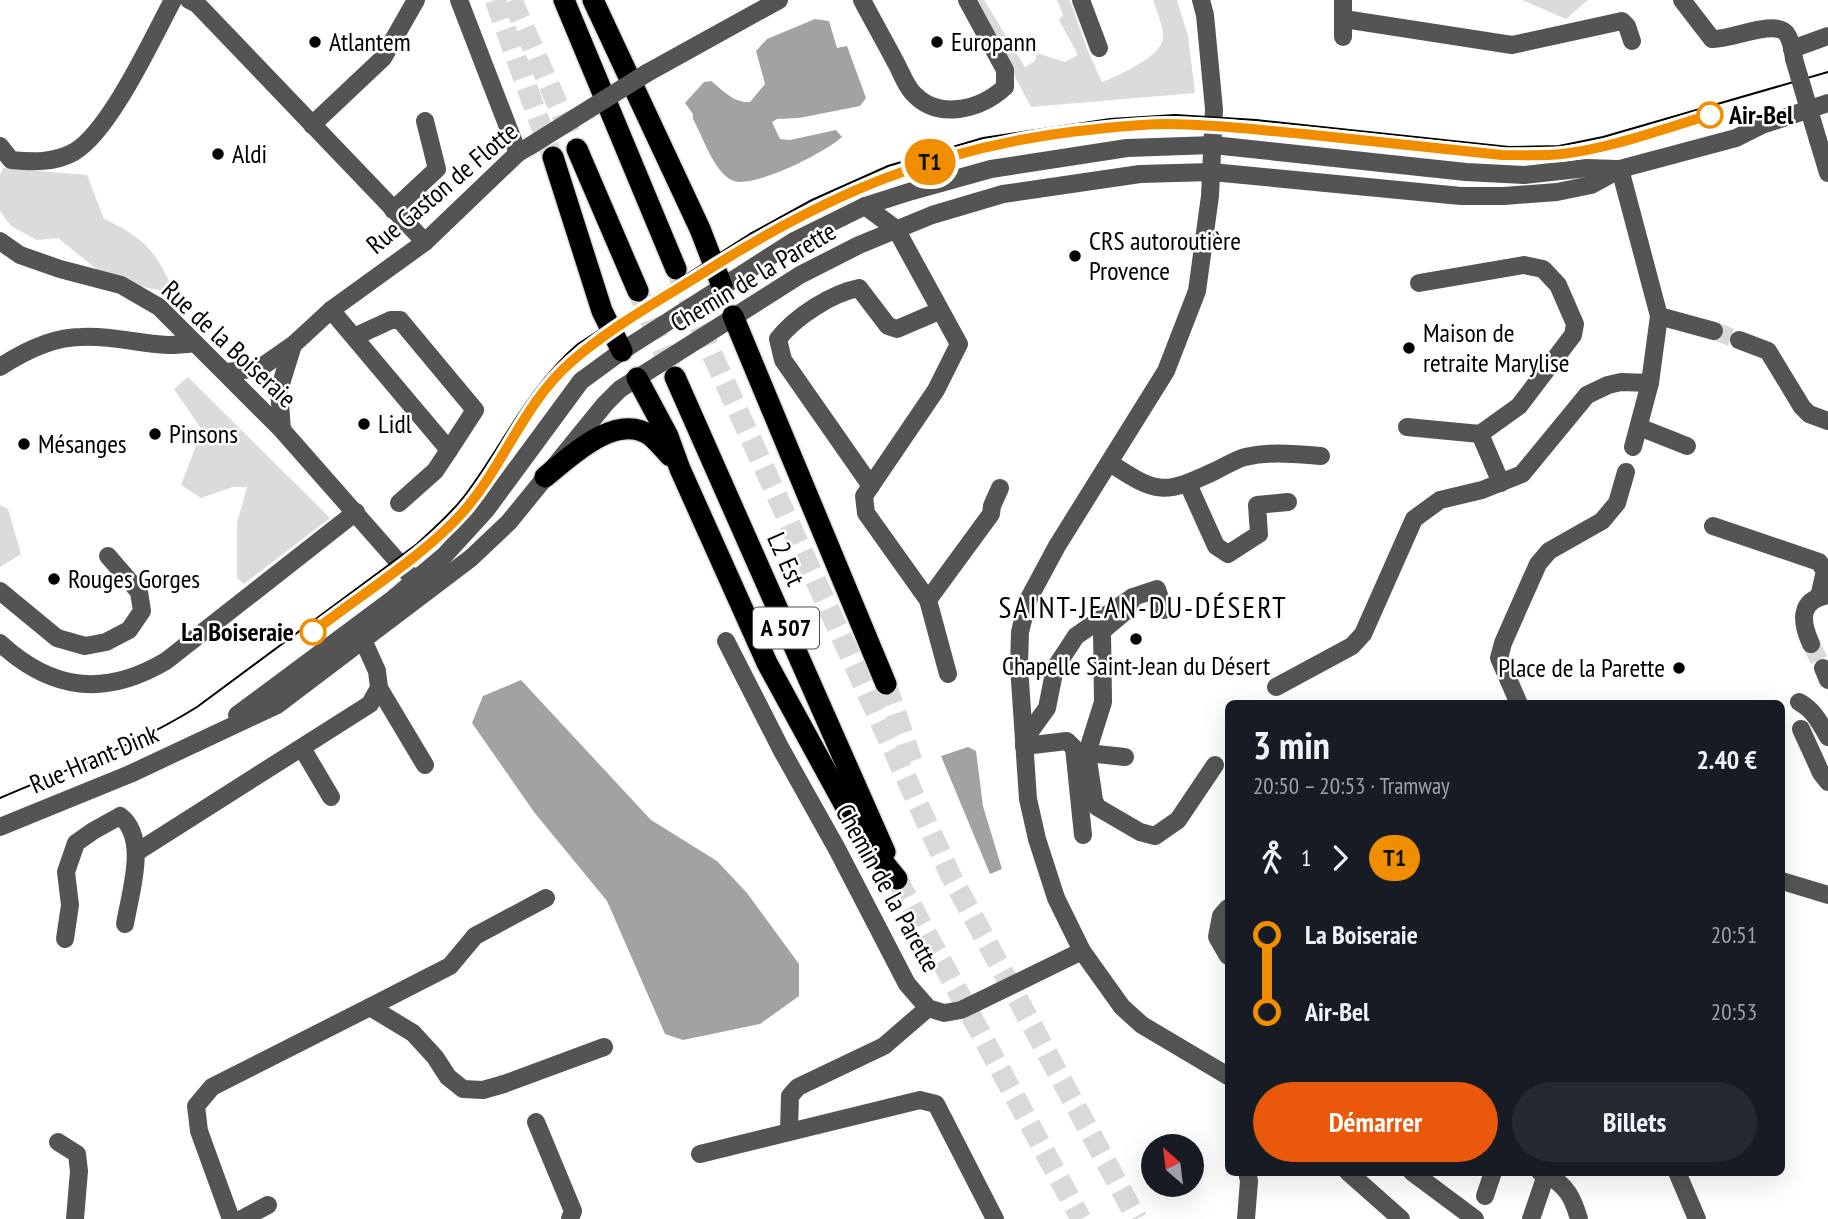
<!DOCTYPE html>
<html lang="fr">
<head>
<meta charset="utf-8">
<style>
  body { margin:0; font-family:"PT Sans Narrow",sans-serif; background:#242831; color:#f1f3f6; height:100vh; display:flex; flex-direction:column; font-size:26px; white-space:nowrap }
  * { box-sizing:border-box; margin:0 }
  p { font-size:23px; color:#9ea1a6 }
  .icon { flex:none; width:38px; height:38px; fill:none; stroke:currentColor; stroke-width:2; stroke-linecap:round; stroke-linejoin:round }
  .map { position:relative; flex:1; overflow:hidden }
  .side { position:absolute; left:1225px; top:700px; width:560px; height:476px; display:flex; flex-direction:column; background:#171b24; border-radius:10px; box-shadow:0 7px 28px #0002 }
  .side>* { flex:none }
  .badge { padding:0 14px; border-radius:23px; font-size:24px; line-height:46px }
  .needle { width:46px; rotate:332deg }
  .controls { position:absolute; left:1141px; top:1134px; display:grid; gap:14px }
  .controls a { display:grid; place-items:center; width:63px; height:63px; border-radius:50%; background:#171b24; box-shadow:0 7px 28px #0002; font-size:35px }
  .map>.badge { position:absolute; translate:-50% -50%; box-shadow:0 0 0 4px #fff }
  .legs { display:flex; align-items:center; gap:10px; height:77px; padding:0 28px; font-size:23px }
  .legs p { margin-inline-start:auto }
  .overview { display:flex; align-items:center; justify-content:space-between; height:119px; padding:0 28px }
  h1 { font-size:38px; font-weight:700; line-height:52px }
  .cta { display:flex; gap:14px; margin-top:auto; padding:14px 28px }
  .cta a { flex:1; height:80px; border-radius:42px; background:#ea580c; color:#fff; font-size:28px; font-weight:700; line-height:80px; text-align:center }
  .cta a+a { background:#242831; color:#f1f3f6 }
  ul { padding:0 28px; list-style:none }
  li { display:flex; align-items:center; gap:24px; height:77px; font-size:26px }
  li i { display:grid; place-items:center; width:10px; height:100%; margin:0 9px; background:currentColor }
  li i::after { content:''; width:18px; height:18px; margin:-9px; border:5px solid; border-radius:50%; background:#171b24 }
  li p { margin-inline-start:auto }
  li:first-child i { background:linear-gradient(#0000 50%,currentColor 0) }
  li:last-child i { background:linear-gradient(currentColor 50%,#0000 0) }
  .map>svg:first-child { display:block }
  .green { fill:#dbdbdb }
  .water { fill:#a2a2a2 }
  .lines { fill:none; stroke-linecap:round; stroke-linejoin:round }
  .minor-tunnel { stroke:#d9d9d9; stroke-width:18; stroke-dasharray:18 9; stroke-linecap:butt }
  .highway-tunnel { stroke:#d9d9d9; stroke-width:21; stroke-dasharray:21 10; stroke-linecap:butt }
  .highway-casing { stroke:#dbdbdb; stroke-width:24 }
  .minor { stroke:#545454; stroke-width:18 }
  .highway { stroke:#000; stroke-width:21 }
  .tram { stroke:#000; stroke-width:2 }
  .minor-bridge { stroke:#545454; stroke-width:18 }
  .line-1-casing { stroke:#fff; stroke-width:16 }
  .line-1 { stroke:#f18e00; stroke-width:10 }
  .poi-dot { fill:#000; stroke:#fff; stroke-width:2.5 }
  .stop-1-dot { fill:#fff; stroke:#f18e00; stroke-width:3.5 }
  .labels { text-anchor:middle; stroke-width:5; stroke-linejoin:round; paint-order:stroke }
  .shield { fill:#fff; stroke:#4c4c4c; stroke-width:2 }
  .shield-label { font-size:24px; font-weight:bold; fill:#000 }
  .poi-label { font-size:26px; fill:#000; stroke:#fff; text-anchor:start }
  .stop-label { font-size:26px; font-weight:bold; fill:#000; stroke:#fff; text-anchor:start }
  .street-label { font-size:26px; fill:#000; stroke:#fff }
  .quarter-label { font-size:30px; letter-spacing:2px; fill:#000; stroke:#fff }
</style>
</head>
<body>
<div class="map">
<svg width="1828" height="1219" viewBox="0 0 1828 1219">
  <rect width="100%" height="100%" fill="#fff"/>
  <!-- green -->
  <g class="green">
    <path d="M974,0H984L1025,67L1035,61L1037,53L1065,62L1078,55L1059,20L1063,15L1057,0H1070L1087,49L1102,82C1118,76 1162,56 1163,38C1164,26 1156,11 1153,0H1177L1188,36L1195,93L1031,107Z"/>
    <path d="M1522,0H1588L1566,19Z"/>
    <path d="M3,168L87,175L104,219C147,239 155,251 175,293L138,286L95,268L58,238L37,240L11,226L0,211V175Z"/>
    <path d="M188,377L330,518L244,584L237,578V523L247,487H233L201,498L181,485L202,430L174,389Z"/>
    <path d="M0,505L8,509L21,554L0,567Z"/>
  </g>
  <!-- water -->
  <g class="water">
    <path d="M815,19L829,21L837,48L847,46L866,98L860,106L799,118L777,119L772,122L780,139L790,140L836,130L842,137C826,152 755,188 734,181C715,175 702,135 693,119V114L685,103L704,82L711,81C723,90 733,103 750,102L765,84L756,51L767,39Z"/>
    <path d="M521,680L651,820L717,861L747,893L799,964V996L760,1024L683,1040L665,1034L607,901L534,812L472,723L483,696Z"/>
    <path d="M968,747L976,751L983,806L1002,869L990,874L941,756Z"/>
  </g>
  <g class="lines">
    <!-- minor-tunnel -->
    <g class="minor-tunnel">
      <path d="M1714,331L1739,340"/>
      <path d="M1811,644L1823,668"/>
    </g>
    <!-- highway-tunnel -->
    <g class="highway-tunnel">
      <path d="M495,0L552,156"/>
      <path d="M512,0L577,149"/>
      <path d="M676,269L711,352L951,876L1137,1219"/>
      <path d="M638,291L674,376"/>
      <path d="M886,684L912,761"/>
      <path d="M897,879L1081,1219"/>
    </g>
    <defs>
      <g id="highway">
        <path d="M564,0L676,269"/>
        <path d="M593,0L700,229L722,286"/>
        <path d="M577,149L638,291"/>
        <path d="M553,157L602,311L622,351"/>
        <path d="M733,316L886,684"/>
        <path d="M675,377L885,852"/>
        <path d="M637,378L668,436L680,469L767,663L861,835L897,879"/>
        <path d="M545,477C570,457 616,411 651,436C658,442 664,449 670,456"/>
      </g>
    </defs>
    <!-- highway casing -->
    <use href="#highway" class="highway-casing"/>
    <!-- minor -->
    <g class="minor">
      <path d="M189,0L197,4L425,242"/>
      <path d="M459,0L518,153"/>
      <path d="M862,0C873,21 885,42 896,63C901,72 905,84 912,92C937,121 980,110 1005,87V70L967,0"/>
      <path d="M1081,0L1099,48"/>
      <path d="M1201,0L1205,15L1214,109L1210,196L1197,291L1166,371L1057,546L1028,600L1020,632L1019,666L1028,799L1037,839L1056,898L1082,951L1122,1007L1142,1025L1228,1076"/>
      <path d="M1343,0V37"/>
      <path d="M1682,0L1712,39C1732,40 1773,19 1786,33C1791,39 1793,51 1794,59"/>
      <path d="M1344,19L1512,45L1622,21L1627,26L1632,41"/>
      <path d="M1792,49L1828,36"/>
      <path d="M647,73L779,0"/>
      <path d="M312,125L383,58L416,0"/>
      <path d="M1818,140L1828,173"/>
      <path d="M0,146L11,160C33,162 54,163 74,152C110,131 152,39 173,0"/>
      <path d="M1620,169L1659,316L1650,383L1633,447"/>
      <path d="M865,206L896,229L959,344L936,390L864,496L866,513L928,600L948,674"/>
      <path d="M393,210L437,169L425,121"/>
      <path d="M0,241L20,255L60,269L121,285L159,307L282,430L422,589"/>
      <path d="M1419,283L1524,265L1543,269L1558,285L1575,324L1573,335L1519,406L1480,434"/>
      <path d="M331,310L449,450L475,410L400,320H391L354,337"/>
      <path d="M1659,316L1714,331"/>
      <path d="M1739,340L1768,351L1802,407L1809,414L1828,421"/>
      <path d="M0,367C23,352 54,337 81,337C111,335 139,344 168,345C177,345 187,344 195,343"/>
      <path d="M227,372L260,368L293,345L331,310L425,242L518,153L530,146"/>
      <path d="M1407,427L1480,434L1501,483"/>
      <path d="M1639,427L1687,446"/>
      <path d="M282,430L279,390L293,345"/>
      <path d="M1110,463C1157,494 1164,495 1215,471C1225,466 1235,460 1245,457C1271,451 1295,454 1321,456"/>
      <path d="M1188,484L1216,546L1228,554L1259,534L1257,505L1288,502"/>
      <path d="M871,486L783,360L778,339C795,317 832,293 859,288L888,326L897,329L939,311"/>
      <path d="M399,503L435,471L449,450"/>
      <path d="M1713,526L1819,562L1825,571L1819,597"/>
      <path d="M0,591L57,638L85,646L106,642L129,630L142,611L139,592L108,556"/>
      <path d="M1133,597L1127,610L1102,631L1103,702L1087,753L1094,800L1097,807L1140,832L1155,836L1178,820L1215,765"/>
      <path d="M928,600L991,514L992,506L1000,488"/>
      <path d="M726,641L781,749L837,849L907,984L928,1008L944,1013L961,1010L1082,951"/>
      <path d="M0,643C52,691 105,697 166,661L356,512"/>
      <path d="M1811,644C1801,622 1798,600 1828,595"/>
      <path d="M1823,668L1828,680"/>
      <path d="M1276,687L1352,646L1363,634L1414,519L1440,500L1482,490L1522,474L1587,395L1608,385L1621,382L1650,383"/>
      <path d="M379,688L425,765"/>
      <path d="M1799,702C1814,710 1820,723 1828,737"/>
      <path d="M1519,704L1499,658L1503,643L1538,564L1549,551L1602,521L1617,503L1626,472"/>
      <path d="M237,715L393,599L444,556L486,510L581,381L622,351L794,241L865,206L912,191L991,169L1127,148L1213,145L1466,172L1524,175L1587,168L1617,169"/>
      <path d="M1801,729L1821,773L1828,782"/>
      <path d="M1024,740L1047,708L1055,668L1076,636L1133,597L1157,589L1164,610"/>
      <path d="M1024,746L1067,741L1074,748L1083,835"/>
      <path d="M302,748L331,797"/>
      <path d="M1087,753L1125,757"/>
      <path d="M0,827L130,774L277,705L471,558L509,522L605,404L620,389L800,275L859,245L932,215L1003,194L1140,174L1212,172L1461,196H1504L1557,192L1591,185L1620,169L1736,138L1762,125L1828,103"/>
      <path d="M137,852L370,704L379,688L377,671L363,640"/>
      <path d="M1782,881L1828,895"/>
      <path d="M1228,908L1221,916L1217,937L1228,956"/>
      <path d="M65,939L70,905L66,872L76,843L93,831L120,816C149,838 130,893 125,924"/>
      <path d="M370,1007L450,966L475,936L546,898"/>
      <path d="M536,1122L573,1211L570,1219"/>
      <path d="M789,1132L790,1096L798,1087L884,1046L928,1008"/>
      <path d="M58,1142L77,1154L79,1171L75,1219"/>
      <path d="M700,1154L920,1100L936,1104L995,1219"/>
      <path d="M1348,1172L1401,1219"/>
      <path d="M1412,1172L1475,1219"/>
      <path d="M1677,1172L1697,1219"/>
      <path d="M1546,1175C1566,1184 1573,1198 1579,1219"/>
      <path d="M1485,1196L1493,1172"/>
      <path d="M231,1219L199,1131L196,1106L212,1087L370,1007L413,1033L435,1057L448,1077L463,1089L483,1090L504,1084L604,1047"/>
      <path d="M242,1219L268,1205"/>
      <path d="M1246,1219L1249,1181L1247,1172"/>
      <path d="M1531,1219L1546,1175L1540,1172"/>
    </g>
    <!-- highway -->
    <use href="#highway" class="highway"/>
    <!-- tram -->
    <path class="tram" d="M0,798C67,769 135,746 197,707L417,544C434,528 452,513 466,494C504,443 529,386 578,344L750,234L812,200L888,166L983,138L1110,119L1175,115L1256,120L1509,147L1559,146L1603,137L1828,72"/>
    <!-- minor-bridge -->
    <g class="minor-bridge">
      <path d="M1794,59L1818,140"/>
      <path d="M530,146L647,73"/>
    </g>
  </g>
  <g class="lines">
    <defs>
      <path id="line-1" d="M313,632C360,595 424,556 463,512C504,465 524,403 571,362C612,326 662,299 708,270C828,194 936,148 1078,131C1108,128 1137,124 1167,124C1213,124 1258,130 1304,134C1370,141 1436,148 1502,155C1522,155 1542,156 1562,154C1612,148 1662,129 1710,115"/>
    </defs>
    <!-- line-1 casing -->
    <use href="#line-1" class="line-1-casing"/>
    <!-- line-1 -->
    <use href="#line-1" class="line-1"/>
  </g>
  <!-- markers -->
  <g class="poi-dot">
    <circle cx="315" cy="42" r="7"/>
    <circle cx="937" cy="42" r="7"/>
    <circle cx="218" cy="154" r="7"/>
    <circle cx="1075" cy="256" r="7"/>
    <circle cx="1409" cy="348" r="7"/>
    <circle cx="364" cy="424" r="7"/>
    <circle cx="155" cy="434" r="7"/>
    <circle cx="24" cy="444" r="7"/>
    <circle cx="54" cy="579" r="7"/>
    <circle cx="1136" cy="639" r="7"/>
    <circle cx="1679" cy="668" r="7"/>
  </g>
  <g class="stop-1-dot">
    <circle cx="1710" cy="115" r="12"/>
    <circle cx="313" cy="632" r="12"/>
  </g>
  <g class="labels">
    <!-- shield labels -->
    <rect class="shield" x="753" y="607.5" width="66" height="41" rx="5"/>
    <g class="shield-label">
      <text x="786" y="636">A 507</text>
    </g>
    <!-- poi labels -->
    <g class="poi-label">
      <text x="329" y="51">Atlantem</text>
      <text x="951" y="51">Europann</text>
      <text x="232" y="163">Aldi</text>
      <text x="1089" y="250">CRS autoroutière<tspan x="1089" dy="30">Provence</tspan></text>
      <text x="1423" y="342">Maison de<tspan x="1423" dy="30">retraite Marylise</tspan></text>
      <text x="378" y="433">Lidl</text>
      <text x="169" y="443">Pinsons</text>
      <text x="38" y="453">Mésanges</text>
      <text x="68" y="588">Rouges Gorges</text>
      <text x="1136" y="675" text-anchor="middle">Chapelle Saint-Jean du Désert</text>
      <text x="1665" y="677" text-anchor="end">Place de la Parette</text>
    </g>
    <!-- stop labels -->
    <g class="stop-label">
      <text x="1729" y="124">Air-Bel</text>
      <text x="294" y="641" text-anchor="end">La Boiseraie</text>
    </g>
    <!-- street labels -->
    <g class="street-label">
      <text transform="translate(442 188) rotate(-40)" y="9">Rue Gaston de Flotte</text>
      <text transform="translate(753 277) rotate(-31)" y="9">Chemin de la Parette</text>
      <text transform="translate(229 344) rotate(43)" y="9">Rue de la Boiseraie</text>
      <text transform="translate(786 559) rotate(66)" y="9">L2 Est</text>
      <text transform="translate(94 759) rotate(-23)" y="9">Rue Hrant Dink</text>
      <text transform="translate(888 888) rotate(61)" y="9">Chemin de la Parette</text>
    </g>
    <!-- quarter labels -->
    <g class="quarter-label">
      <text x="1143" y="618">SAINT-JEAN-DU-DÉSERT</text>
    </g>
  </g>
</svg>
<div class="controls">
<a><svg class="needle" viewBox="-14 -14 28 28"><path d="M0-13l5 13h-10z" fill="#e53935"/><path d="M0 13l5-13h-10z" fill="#9ea1a6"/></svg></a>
</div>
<b class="badge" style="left:930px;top:162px;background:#f18e00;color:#111">T1</b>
<section class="side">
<div class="overview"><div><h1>3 min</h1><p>20:50 – 20:53 · Tramway</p></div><b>2.40 €</b></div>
<div class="legs"><svg class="icon" aria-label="walk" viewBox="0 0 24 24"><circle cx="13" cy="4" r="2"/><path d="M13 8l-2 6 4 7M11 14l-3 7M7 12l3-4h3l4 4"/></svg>1<svg class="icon" aria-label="forward" viewBox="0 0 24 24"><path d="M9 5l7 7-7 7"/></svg><b class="badge" style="background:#f18e00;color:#111">T1</b></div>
<ul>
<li><i style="color:#f18e00"></i><b>La Boiseraie</b><p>20:51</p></li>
<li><i style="color:#f18e00"></i><b>Air-Bel</b><p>20:53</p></li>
</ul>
<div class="cta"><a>Démarrer</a><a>Billets</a></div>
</section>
</div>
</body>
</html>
